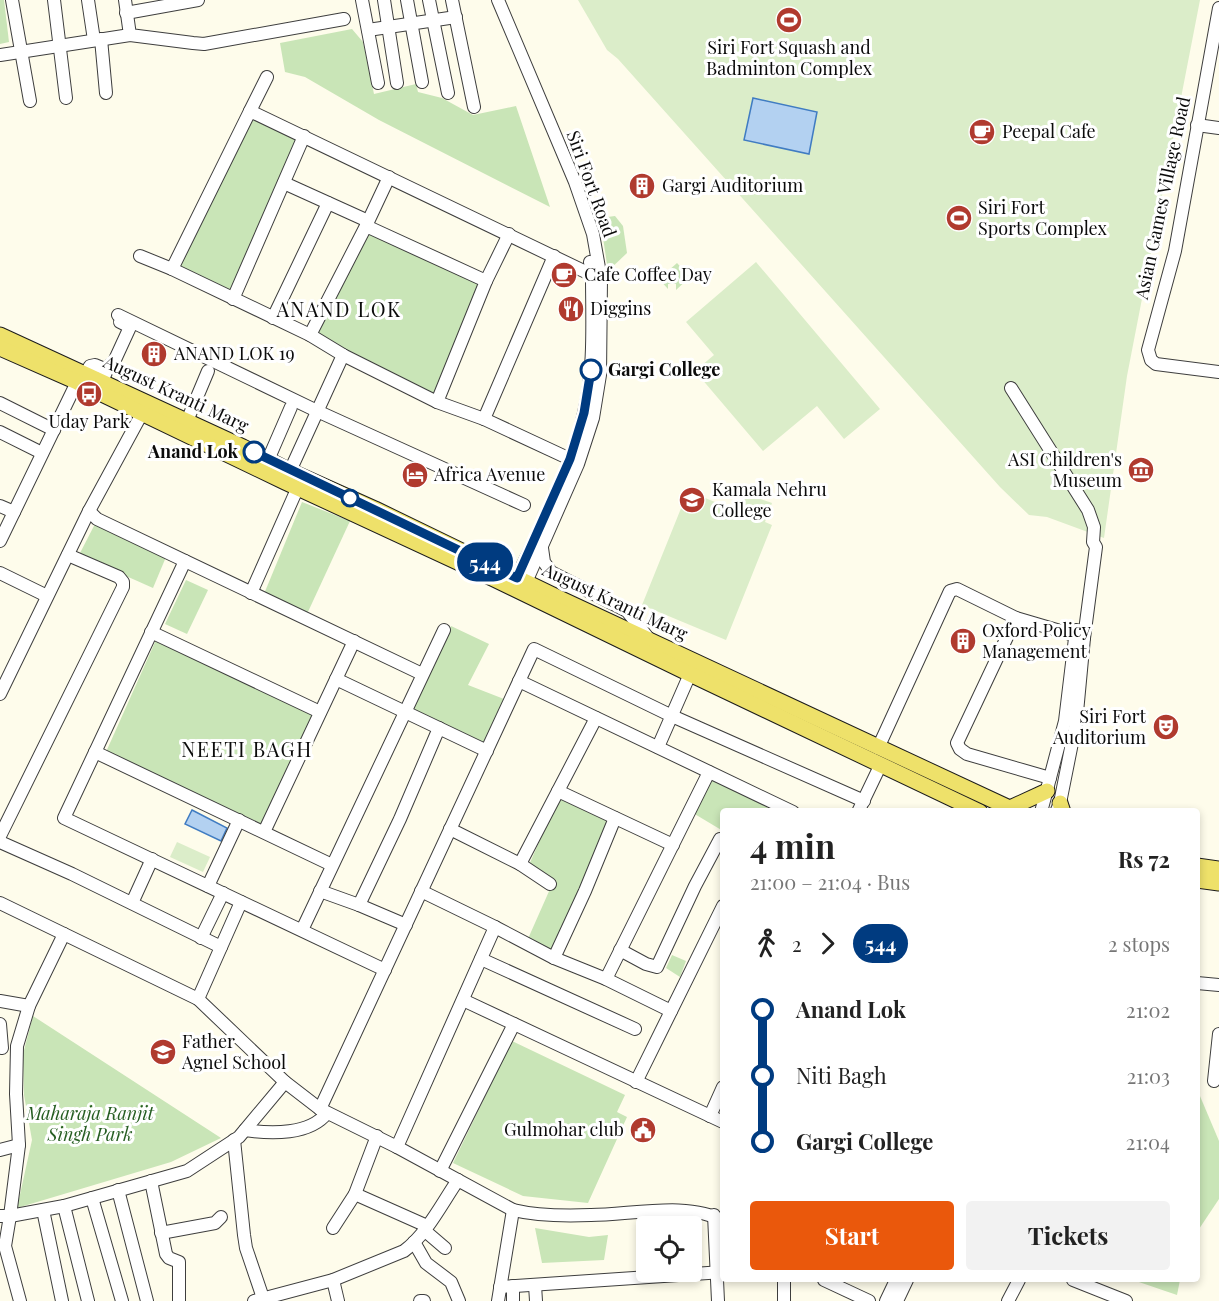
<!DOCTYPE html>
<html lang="en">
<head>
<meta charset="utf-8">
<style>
  body { margin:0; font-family:"Playfair Display",serif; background:#f2f2f2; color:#222; height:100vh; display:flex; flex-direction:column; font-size:22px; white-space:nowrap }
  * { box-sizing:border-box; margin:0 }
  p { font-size:20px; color:#767676 }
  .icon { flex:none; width:33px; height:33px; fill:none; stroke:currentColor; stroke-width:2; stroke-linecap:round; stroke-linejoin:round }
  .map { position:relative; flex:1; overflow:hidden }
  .drawer { position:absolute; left:720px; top:808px; width:480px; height:474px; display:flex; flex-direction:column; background:#fff; border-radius:6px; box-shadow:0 3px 9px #0003 }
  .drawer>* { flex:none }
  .badge { padding:0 12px; border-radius:20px; font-size:21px; line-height:39px }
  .buttons { position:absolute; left:636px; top:1216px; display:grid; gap:12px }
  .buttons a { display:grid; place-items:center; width:66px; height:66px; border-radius:6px; background:#fff; box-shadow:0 3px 9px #0003; font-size:30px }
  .map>.badge { position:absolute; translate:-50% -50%; box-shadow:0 0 0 3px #fff }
  .legs { display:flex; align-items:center; gap:9px; height:66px; padding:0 30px; font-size:20px }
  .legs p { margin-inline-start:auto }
  .headline { display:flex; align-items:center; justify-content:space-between; height:102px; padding:0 30px }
  h1 { font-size:33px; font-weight:700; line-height:45px }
  .cta { display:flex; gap:12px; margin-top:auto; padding:12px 30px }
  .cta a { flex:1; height:69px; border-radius:6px; background:#ea580c; color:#fff; font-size:24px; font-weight:700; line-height:69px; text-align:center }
  .cta a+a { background:#f2f2f2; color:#222 }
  ul { padding:0 30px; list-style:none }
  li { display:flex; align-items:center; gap:21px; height:66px; font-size:22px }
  li i { display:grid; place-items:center; width:9px; height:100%; margin:0 8px; background:currentColor }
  li i::after { content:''; width:15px; height:15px; margin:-8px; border:4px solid; border-radius:50%; background:#fff }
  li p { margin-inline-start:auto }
  li:first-child i { background:linear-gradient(#0000 50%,currentColor 0) }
  li:last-child i { background:linear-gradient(currentColor 50%,#0000 0) }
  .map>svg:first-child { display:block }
  .green { fill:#c9e5b7 }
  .pitch { fill:#dbedc9 }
  .water { fill:#b3d1f1; stroke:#407cc2; stroke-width:1.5 }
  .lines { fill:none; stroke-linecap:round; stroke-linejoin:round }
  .minor-casing { stroke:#3e3e3e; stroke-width:14 }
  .major-casing { stroke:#1c1c1c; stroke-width:17 }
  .minor { stroke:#fff; stroke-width:12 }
  .major { stroke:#eee16a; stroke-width:15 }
  .line-1-casing { stroke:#fff; stroke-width:14 }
  .line-1 { stroke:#003b80; stroke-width:9 }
  .stop-1-dot { fill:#fff; stroke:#003b80; stroke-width:3 }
  .labels { text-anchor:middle; stroke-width:6; stroke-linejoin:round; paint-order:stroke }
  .poi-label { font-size:18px; fill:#0b0b0b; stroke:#fff; text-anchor:start }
  .street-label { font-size:18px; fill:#0b0b0b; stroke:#fff }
  .stop-label { font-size:18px; font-weight:bold; fill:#0b0b0b; stroke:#fff; text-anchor:start }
  .park-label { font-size:18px; font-style:italic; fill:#255d21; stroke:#fff }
  .neighbourhood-label { font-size:20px; letter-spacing:1.5px; fill:#0b0b0b; stroke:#fff }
</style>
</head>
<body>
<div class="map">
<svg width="1219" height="1301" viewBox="0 0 1219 1301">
  <rect width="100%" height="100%" fill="#fefceb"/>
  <!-- green -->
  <g class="green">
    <path d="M0,0H4L9,42L0,44Z"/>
    <path d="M352,29L363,42L374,94L416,84L418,92L442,98L473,115L516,106L550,207L379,120L305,77L285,72L280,43Z"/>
    <path d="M248,114L301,138L233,292L177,273L218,190Z"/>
    <path d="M615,216L623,226L627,253L608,271L600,218Z"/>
    <path d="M368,231L481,283L466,314L435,397L381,370L315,333Z"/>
    <path d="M677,263L690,277L676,290V284H668V289L659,279Z"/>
    <path d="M302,502L350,521L307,614L264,594Z"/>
    <path d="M96,522L166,557L153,588L79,555Z"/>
    <path d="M186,580L208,590L187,634L165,624Z"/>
    <path d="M451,626L489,644L468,685L504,699L482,745L412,713Z"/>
    <path d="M156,640L313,714L262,824L106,752Z"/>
    <path d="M710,777L768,806L765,811L723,812V831L693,813Z"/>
    <path d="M559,796L610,820L553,954L527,941L554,880L529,865Z"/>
    <path d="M672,955L686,961L680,977L666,968Z"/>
    <path d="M33,1016L221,1138L171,1162L17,1208L32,1140L24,1095L23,1054Z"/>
    <path d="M512,1041L625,1095L617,1112L627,1117L588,1203L523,1196L453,1163Z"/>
    <path d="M1197,1089L1219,1141V1199L1197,1232Z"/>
    <path d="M535,1228L589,1237L608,1235L604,1260L542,1263Z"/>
    <path d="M1133,1280H1180L1177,1295Z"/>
  </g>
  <!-- pitch -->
  <g class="pitch">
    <path d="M578,0H1200L1127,376L1104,538L1047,517L1029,515L1000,487L618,59L607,50Z"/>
    <path d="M756,262L880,409L844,439L817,406L763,451L695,371L714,355L686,322Z"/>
    <path d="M688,491L737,511L744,493L772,503L765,522L772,525L726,640L642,605Z"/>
    <path d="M177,842L210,857L203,872L170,857Z"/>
  </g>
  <!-- water -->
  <g class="water">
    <path d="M753,98L817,112L809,154L744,140Z"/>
    <path d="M192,810L227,828L221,841L185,824Z"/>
  </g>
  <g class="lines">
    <defs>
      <g id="minor">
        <path d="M12,0L30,101"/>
        <path d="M54,0L66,98"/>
        <path d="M88,0L94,40"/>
        <path d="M125,0L130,35L193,43L204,44L344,19"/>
        <path d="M362,0L378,83"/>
        <path d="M384,0L397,83"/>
        <path d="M407,0L422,82"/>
        <path d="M429,0L448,93"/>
        <path d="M452,0L474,107"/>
        <path d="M498,0L575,182L593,234L601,279L600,375L593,418L578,464L523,589"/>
        <path d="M1219,8L1175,251L1148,350L1151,360L1156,364L1219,372"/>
        <path d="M126,13L198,0"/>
        <path d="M368,30L456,17"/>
        <path d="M101,39L106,93"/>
        <path d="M0,55L130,35"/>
        <path d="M250,111L267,77"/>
        <path d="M1197,125L1219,128"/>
        <path d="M284,183L368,221"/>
        <path d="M366,226L389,177"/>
        <path d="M140,256L172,269L310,335L343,355L437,402L484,419L570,459"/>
        <path d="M172,269L250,111L592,275"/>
        <path d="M486,281L509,234"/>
        <path d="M233,299L304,136"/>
        <path d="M118,315L317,411L524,505"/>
        <path d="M273,318L328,203"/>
        <path d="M310,335L366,226L486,281L437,402"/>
        <path d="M107,370L110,365L113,364L130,327L120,322"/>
        <path d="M86,373L90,366L95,365L107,370L104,377"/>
        <path d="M1011,388L1088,510L1094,527L1093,542L1096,547L1084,638L1076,723L1060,803L1057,810"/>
        <path d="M0,403L54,430"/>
        <path d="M484,419L554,256"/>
        <path d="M187,421L208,371"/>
        <path d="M0,432L42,453"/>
        <path d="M268,460L291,407"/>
        <path d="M290,471L343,355"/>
        <path d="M0,506L14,512"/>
        <path d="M89,511L97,519L422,674"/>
        <path d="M0,541L77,382"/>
        <path d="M542,548L544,562L551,572L627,611L649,639"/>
        <path d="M185,561L64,818L385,970"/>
        <path d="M0,573L47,596"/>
        <path d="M514,584C539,529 571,473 584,413C595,368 592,321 592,275L590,262"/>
        <path d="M251,593L298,487"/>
        <path d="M1016,618L957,743L960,749L967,754L1050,778"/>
        <path d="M151,632L320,712"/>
        <path d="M336,679L487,751"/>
        <path d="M519,681L793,812"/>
        <path d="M0,694L89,511L146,406"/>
        <path d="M658,747L690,674"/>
        <path d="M878,748L950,591L957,589L1016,618L1084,638"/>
        <path d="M95,752L332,865"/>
        <path d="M558,791L673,845"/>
        <path d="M858,812L881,764"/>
        <path d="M1041,812L1065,721L1076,630"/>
        <path d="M450,829L520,864L550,884"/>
        <path d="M264,832L354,641"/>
        <path d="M0,836L123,587V582L119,577L68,555"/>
        <path d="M0,842L72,874L221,947"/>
        <path d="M520,864L596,718"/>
        <path d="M208,886L239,820"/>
        <path d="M320,891L359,905L406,925"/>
        <path d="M421,891L495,927L554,958L606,979L671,1011"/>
        <path d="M0,903L198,999L285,1082L320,1109L397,1147L513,1210C538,1216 566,1216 591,1215C630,1215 689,1201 723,1221"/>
        <path d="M132,903L152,859"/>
        <path d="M359,905L400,819L439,728"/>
        <path d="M302,930L444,630"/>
        <path d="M64,934L29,1006L17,1046L16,1094L19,1145L10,1216L64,1206L187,1171L239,1137L285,1082"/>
        <path d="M201,938L223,893"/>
        <path d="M620,950L646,964L657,967L695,886L720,839"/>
        <path d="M554,958L585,891L615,818"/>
        <path d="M481,959L635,1029"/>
        <path d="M606,979L709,772"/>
        <path d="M1197,983L1219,985"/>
        <path d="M198,999L241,902"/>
        <path d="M463,1000L723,1122"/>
        <path d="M0,1001L29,1006"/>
        <path d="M0,1024L2,1048"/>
        <path d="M1214,1081L1219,1034"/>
        <path d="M636,1082L723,906"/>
        <path d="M320,1109L534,649L672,716L864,801"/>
        <path d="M710,1116L723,1087"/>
        <path d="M245,1130C271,1134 310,1135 327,1113"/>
        <path d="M234,1140L244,1235L246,1248L263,1298"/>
        <path d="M397,1147L495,927"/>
        <path d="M0,1150L19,1145"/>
        <path d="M440,1171L514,1024"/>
        <path d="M151,1181L166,1254L169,1258L179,1262V1301"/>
        <path d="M118,1190L147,1301"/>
        <path d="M355,1194L427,1226"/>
        <path d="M92,1198L122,1301"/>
        <path d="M64,1206L88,1301"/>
        <path d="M43,1210L62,1301"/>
        <path d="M714,1215L718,1301"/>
        <path d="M0,1216H10L5,1246L20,1301"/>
        <path d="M333,1228L355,1194L377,1136"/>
        <path d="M424,1230L445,1248"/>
        <path d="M161,1233L215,1223L221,1217"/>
        <path d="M414,1242L426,1263L451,1282L459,1301"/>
        <path d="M333,1280L338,1301"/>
        <path d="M784,1280V1301"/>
        <path d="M824,1280L869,1301"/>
        <path d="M1073,1280L1126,1301"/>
        <path d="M535,1285L536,1301"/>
        <path d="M513,1286V1301"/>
        <path d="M500,1287L723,1272"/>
        <path d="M254,1301L333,1280L404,1251C427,1234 442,1203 458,1180"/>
        <path d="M420,1301H424"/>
        <path d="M498,1301L513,1210"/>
        <path d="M886,1301L896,1280"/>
        <path d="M897,1301L907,1280"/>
        <path d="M1008,1301L1019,1280"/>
      </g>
      <g id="major">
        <path d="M0,335L243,447L290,471L375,509L561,599L1018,812"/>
        <path d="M0,348L77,382L285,482L494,579L690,674L980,812"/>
        <path d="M1060,803L1063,812"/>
        <path d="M1010,808L1047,791"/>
        <path d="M1197,866L1219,869"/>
        <path d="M1197,880L1219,883"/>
      </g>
    </defs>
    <!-- minor casing -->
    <use href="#minor" class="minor-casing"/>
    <!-- major casing -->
    <use href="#major" class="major-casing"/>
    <!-- minor -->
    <use href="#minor" class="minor"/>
    <!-- major -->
    <use href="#major" class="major"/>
  </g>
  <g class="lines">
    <defs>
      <path id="line-1" d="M254,452L517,578L570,459L584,413L591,370"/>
    </defs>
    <!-- line-1 casing -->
    <use href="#line-1" class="line-1-casing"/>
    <!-- line-1 -->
    <use href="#line-1" class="line-1"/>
  </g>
  <!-- icons -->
  <defs>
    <symbol id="stadium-disc" viewBox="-11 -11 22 22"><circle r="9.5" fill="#b03a2e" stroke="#fff"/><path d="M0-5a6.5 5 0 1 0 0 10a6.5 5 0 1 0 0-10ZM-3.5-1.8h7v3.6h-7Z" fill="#fff"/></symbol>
    <symbol id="cafe-disc" viewBox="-11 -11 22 22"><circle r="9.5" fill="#b03a2e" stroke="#fff"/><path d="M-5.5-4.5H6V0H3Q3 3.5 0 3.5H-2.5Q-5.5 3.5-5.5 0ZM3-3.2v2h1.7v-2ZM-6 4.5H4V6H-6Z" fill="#fff"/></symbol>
    <symbol id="building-disc" viewBox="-11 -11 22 22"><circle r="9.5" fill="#b03a2e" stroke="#fff"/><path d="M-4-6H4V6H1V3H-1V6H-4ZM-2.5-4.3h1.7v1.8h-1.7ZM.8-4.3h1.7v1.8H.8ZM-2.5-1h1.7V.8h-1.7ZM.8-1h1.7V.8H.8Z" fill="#fff"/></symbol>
    <symbol id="restaurant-disc" viewBox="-11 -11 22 22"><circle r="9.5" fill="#b03a2e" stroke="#fff"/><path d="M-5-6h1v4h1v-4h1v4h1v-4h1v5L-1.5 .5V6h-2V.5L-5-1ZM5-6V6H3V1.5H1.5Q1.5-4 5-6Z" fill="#fff"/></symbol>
    <symbol id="bus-disc" viewBox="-11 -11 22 22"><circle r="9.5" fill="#b03a2e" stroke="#fff"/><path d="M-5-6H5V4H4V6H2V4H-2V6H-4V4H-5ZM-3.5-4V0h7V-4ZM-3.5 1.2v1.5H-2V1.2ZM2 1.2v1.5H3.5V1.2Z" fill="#fff"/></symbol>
    <symbol id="museum-disc" viewBox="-11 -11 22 22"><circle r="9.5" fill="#b03a2e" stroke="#fff"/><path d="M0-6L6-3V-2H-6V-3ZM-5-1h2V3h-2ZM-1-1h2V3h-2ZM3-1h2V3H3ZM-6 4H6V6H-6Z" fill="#fff"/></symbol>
    <symbol id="hotel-disc" viewBox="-11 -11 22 22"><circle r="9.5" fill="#b03a2e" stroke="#fff"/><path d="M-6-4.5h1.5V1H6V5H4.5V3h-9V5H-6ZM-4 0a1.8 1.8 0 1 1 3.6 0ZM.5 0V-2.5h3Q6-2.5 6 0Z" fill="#fff"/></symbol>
    <symbol id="university-disc" viewBox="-11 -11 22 22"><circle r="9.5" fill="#b03a2e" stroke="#fff"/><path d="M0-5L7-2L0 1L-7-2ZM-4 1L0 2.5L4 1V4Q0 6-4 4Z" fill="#fff"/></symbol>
    <symbol id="theatre-disc" viewBox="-11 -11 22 22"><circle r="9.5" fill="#b03a2e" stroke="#fff"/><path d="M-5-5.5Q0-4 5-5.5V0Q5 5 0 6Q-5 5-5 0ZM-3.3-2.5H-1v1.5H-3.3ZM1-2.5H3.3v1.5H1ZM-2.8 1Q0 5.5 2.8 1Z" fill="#fff"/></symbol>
    <symbol id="school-disc" viewBox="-11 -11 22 22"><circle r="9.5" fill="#b03a2e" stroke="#fff"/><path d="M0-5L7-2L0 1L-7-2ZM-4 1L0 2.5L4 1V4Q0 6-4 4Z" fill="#fff"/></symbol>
    <symbol id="civic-disc" viewBox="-11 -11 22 22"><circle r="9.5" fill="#b03a2e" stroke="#fff"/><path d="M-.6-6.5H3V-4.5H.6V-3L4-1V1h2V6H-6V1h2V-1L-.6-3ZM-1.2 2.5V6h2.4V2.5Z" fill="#fff"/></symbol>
  </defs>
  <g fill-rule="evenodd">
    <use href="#stadium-disc" x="774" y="5" width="30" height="30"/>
    <use href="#cafe-disc" x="967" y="117" width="30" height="30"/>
    <use href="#building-disc" x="627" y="171" width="30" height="30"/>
    <use href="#stadium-disc" x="944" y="203" width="30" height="30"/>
    <use href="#cafe-disc" x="549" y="260" width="30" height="30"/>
    <use href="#restaurant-disc" x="556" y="294" width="30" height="30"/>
    <use href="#building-disc" x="139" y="339" width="30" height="30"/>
    <use href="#bus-disc" x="74" y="379" width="30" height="30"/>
    <use href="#museum-disc" x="1126" y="455" width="30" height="30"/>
    <use href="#hotel-disc" x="400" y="460" width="30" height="30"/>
    <use href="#university-disc" x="677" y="485" width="30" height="30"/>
    <use href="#building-disc" x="948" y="626" width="30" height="30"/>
    <use href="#theatre-disc" x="1151" y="712" width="30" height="30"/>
    <use href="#school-disc" x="148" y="1037" width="30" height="30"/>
    <use href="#civic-disc" x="628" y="1115" width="30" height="30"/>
  </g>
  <!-- markers -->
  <g class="stop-1-dot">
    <circle cx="591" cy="370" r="10"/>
    <circle cx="254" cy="452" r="10"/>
    <circle cx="350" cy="498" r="8"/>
  </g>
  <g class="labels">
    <!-- poi labels -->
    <g class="poi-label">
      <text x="789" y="54" text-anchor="middle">Siri Fort Squash and<tspan x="789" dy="21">Badminton Complex</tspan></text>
      <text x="1002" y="138">Peepal Cafe</text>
      <text x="662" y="192">Gargi Auditorium</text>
      <text x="978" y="214">Siri Fort<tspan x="978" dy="21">Sports Complex</tspan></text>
      <text x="584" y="281">Cafe Coffee Day</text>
      <text x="590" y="315">Diggins</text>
      <text x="174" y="360">ANAND LOK 19</text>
      <text x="89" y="428" text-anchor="middle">Uday Park</text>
      <text x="1122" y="466" text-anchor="end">ASI Children's<tspan x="1122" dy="21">Museum</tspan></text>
      <text x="434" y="481">Africa Avenue</text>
      <text x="712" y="496">Kamala Nehru<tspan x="712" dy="21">College</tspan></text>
      <text x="982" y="637">Oxford Policy<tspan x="982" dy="21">Management</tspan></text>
      <text x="1146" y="723" text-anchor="end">Siri Fort<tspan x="1146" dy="21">Auditorium</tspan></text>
      <text x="182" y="1048">Father<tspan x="182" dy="21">Agnel School</tspan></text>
      <text x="624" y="1136" text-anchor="end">Gulmohar club</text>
    </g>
    <!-- street labels -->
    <g class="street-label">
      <text transform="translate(591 184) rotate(70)" y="6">Siri Fort Road</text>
      <text transform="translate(1163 198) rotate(-78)" y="6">Asian Games Village Road</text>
      <text transform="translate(176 394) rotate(25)" y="6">August Kranti Marg</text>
      <text transform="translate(615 602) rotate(25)" y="6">August Kranti Marg</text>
    </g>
    <!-- stop labels -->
    <g class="stop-label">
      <text x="608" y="376">Gargi College</text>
      <text x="238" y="458" text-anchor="end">Anand Lok</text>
    </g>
    <!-- park labels -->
    <g class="park-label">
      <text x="90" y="1120">Maharaja Ranjit<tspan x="90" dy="21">Singh Park</tspan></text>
    </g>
    <!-- neighbourhood labels -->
    <g class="neighbourhood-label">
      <text x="339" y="317">ANAND LOK</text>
      <text x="247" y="757">NEETI BAGH</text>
    </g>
  </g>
</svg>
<div class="buttons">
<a><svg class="icon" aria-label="locate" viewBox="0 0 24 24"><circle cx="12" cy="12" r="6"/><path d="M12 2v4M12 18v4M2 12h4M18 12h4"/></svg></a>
</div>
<b class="badge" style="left:485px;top:562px;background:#003b80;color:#fff">544</b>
<section class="drawer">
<div class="headline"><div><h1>4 min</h1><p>21:00 – 21:04 · Bus</p></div><b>Rs 72</b></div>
<div class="legs"><svg class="icon" aria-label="walk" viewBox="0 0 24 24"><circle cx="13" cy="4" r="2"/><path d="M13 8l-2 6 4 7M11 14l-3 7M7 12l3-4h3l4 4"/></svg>2<svg class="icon" aria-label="forward" viewBox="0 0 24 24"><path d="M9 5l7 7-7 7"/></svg><b class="badge" style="background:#003b80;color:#fff">544</b><p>2 stops</p></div>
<ul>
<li><i style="color:#003b80"></i><b>Anand Lok</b><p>21:02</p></li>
<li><i style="color:#003b80"></i><span>Niti Bagh</span><p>21:03</p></li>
<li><i style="color:#003b80"></i><b>Gargi College</b><p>21:04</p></li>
</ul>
<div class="cta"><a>Start</a><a>Tickets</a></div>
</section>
</div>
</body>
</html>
